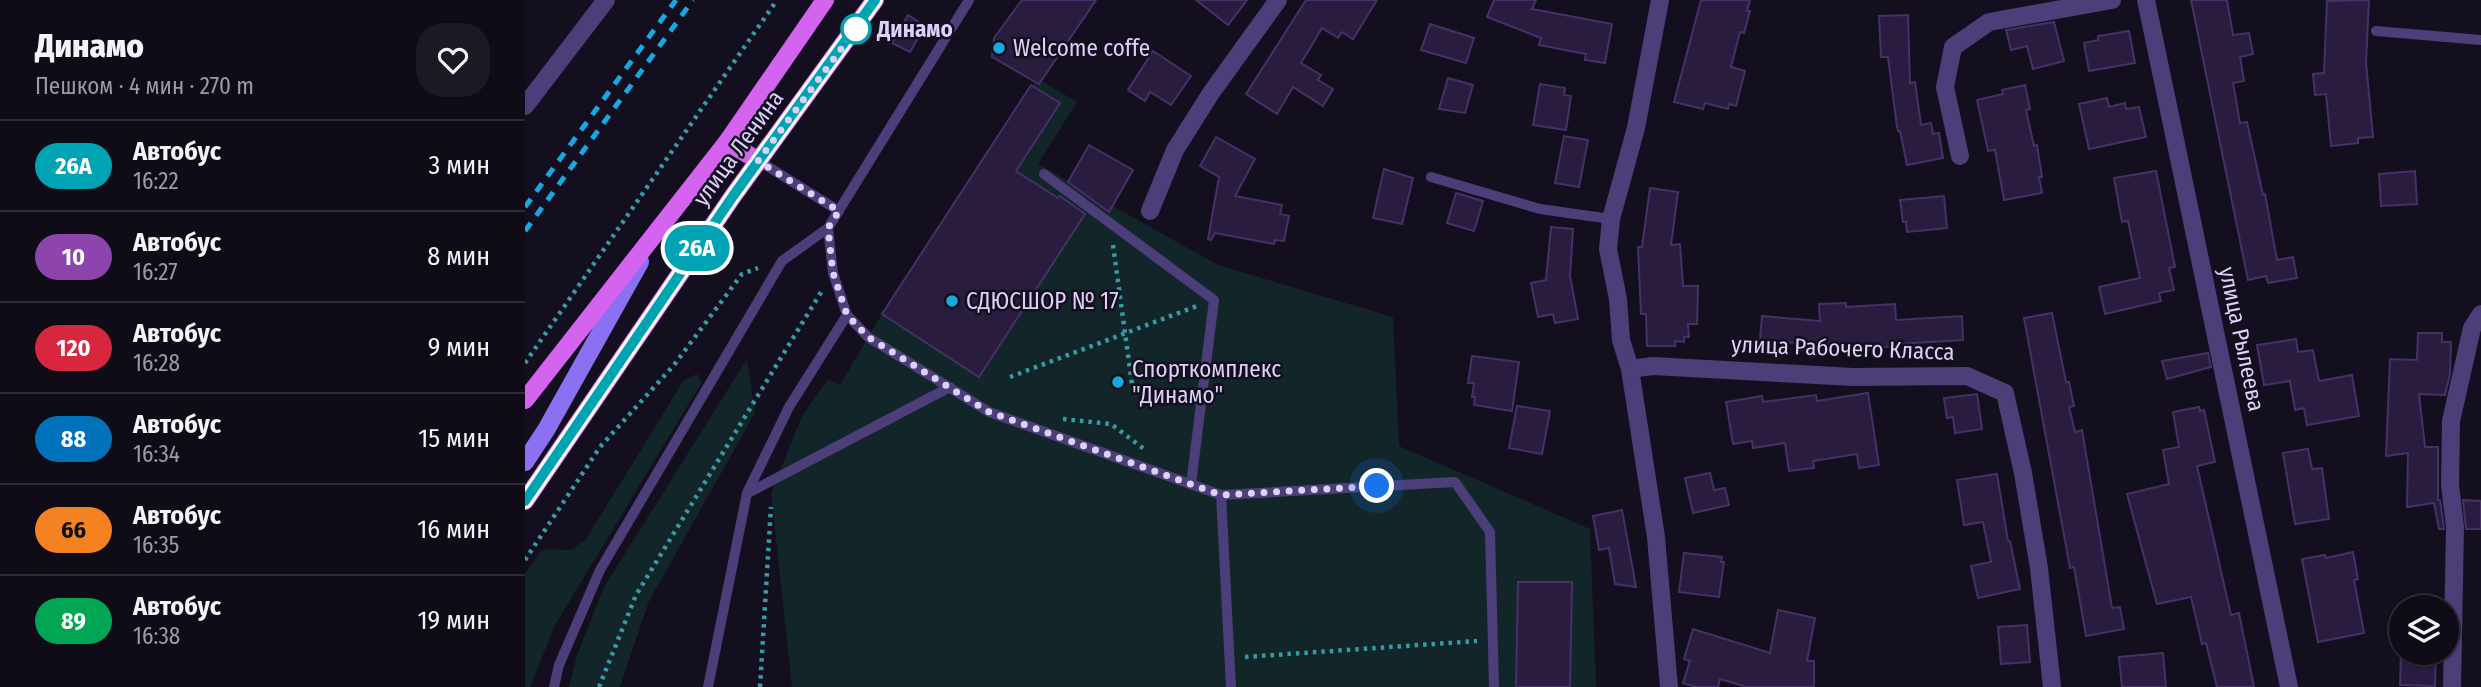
<!DOCTYPE html>
<html lang="ru">
<head>
<meta charset="utf-8">
<style>
  body { margin:0; font-family:"Fira Sans Condensed",sans-serif; background:#1d1924; color:#f1f3f6; height:100vh; display:flex; flex-direction:column; font-size:26px; white-space:nowrap }
  * { box-sizing:border-box; margin:0 }
  p { font-size:23px; color:#9b9ba1 }
  .icon { flex:none; width:38px; height:38px; fill:none; stroke:currentColor; stroke-width:2; stroke-linecap:round; stroke-linejoin:round }
  .map { position:relative; flex:1; overflow:hidden }
  .sheet { display:flex; flex-direction:column; background:#0f0b17; width:525px }
  .sheet>* { flex:none }
  .badge { padding:0 14px; border-radius:23px; font-size:24px; line-height:46px }
  .tools { position:absolute; left:1864px; top:595px; display:grid; gap:14px }
  .tools a { display:grid; place-items:center; width:70px; height:70px; border-radius:50%; background:#0f0b17; box-shadow:0 2px 5px #0004,0 0 0 2px #2f2b36; font-size:35px }
  .you { position:absolute; width:35px; height:35px; margin:-18px; border:5px solid #fff; border-radius:50%; background:#1a73e8; box-shadow:0 0 0 10px #1a73e833 }
  .map>.badge { position:absolute; translate:-50% -50%; box-shadow:0 0 0 4px #fff }
  .round { display:grid; place-items:center; flex:none; width:74px; height:74px; border-radius:28px; background:#1d1924 }
  .overview { display:flex; align-items:center; justify-content:space-between; height:119px; padding:0 35px }
  h1 { font-size:33px; font-weight:800; line-height:52px }
  ul { padding:0; list-style:none }
  li { display:flex; align-items:center; gap:21px; height:91px; padding:0 35px; border-top:2px solid #2f2b36 }
  li div { flex:1 }
  li b { display:block; font-size:26px }
  li em { font-style:normal }
  li .badge { min-width:77px; font-weight:700; text-align:center }
  main { display:flex; flex:1; min-height:0 }
  .map>svg:first-child { display:block }
  .green { fill:#122528 }
  .building { fill:#291c3e; stroke:#453167; stroke-width:2 }
  .lines { fill:none; stroke-linecap:round; stroke-linejoin:round }
  .path { stroke:#3999a6; stroke-width:4.5; stroke-dasharray:3.5 5; stroke-linecap:butt }
  .lane { stroke:#4b3e79; stroke-width:10 }
  .street { stroke:#4b3e79; stroke-width:18 }
  .secondary { stroke:#8b71f1; stroke-width:18 }
  .primary { stroke:#d463ef; stroke-width:18 }
  .rail { stroke:#16a9e1; stroke-width:5; stroke-dasharray:10 9; stroke-linecap:butt }
  .line-casing { stroke:#fff; stroke-width:16 }
  .line { stroke:#00a3b4; stroke-width:10 }
  .walk { stroke:#ddd1fa; stroke-width:7; stroke-dasharray:0 12.6 }
  .stop-dot { fill:#fff; stroke:#00a3b4; stroke-width:3.5 }
  .poi-dot { fill:#16a9e1; stroke:#140f1f; stroke-width:2.5 }
  .labels { text-anchor:middle; stroke-width:5; stroke-linejoin:round; paint-order:stroke }
  .stop-label { font-size:23px; font-weight:bold; fill:#ddd1fa; stroke:#140f1f; text-anchor:start }
  .poi-label { font-size:23px; fill:#ddd1fa; stroke:#140f1f; text-anchor:start }
  .street-label { font-size:23px; fill:#ddd1fa; stroke:#140f1f }
</style>
</head>
<body>
<main>
<section class="sheet">
<div class="overview"><div><h1>Динамо</h1><p>Пешком · 4 мин · 270 m</p></div><a class="round"><svg class="icon" aria-label="heart" viewBox="0 0 24 24"><path d="M12 20l-8-8c-3-5 5-10 8-4 3-6 11-1 8 4z"/></svg></a></div>
<ul>
<li><span class="badge" style="background:#00a3b4;color:#fff">26А</span><div><b>Автобус</b><p>16:22</p></div><em>3 мин</em></li>
<li><span class="badge" style="background:#8e44ad;color:#fff">10</span><div><b>Автобус</b><p>16:27</p></div><em>8 мин</em></li>
<li><span class="badge" style="background:#d7263d;color:#fff">120</span><div><b>Автобус</b><p>16:28</p></div><em>9 мин</em></li>
<li><span class="badge" style="background:#0072bc;color:#fff">88</span><div><b>Автобус</b><p>16:34</p></div><em>15 мин</em></li>
<li><span class="badge" style="background:#f58220;color:#111">66</span><div><b>Автобус</b><p>16:35</p></div><em>16 мин</em></li>
<li><span class="badge" style="background:#00a651;color:#fff">89</span><div><b>Автобус</b><p>16:38</p></div><em>19 мин</em></li>
</ul>
</section>
<div class="map">
<svg width="1956" height="687" viewBox="0 0 1956 687">
  <rect width="100%" height="100%" fill="#140f1f"/>
  <!-- green -->
  <g class="green">
    <path d="M512,78L552,102L513,164L693,265L868,317L874,446L1065,529L1071,687H267L246,493L277,416L303,379L315,385L357,314Z"/>
    <path d="M222,359L230,413L124,601L95,687H44L51,658L79,587Z"/>
    <path d="M172,374L177,382L30,625L5,687H0V574L15,552L22,549L46,550L61,539L159,380Z"/>
  </g>
  <!-- building -->
  <g class="building">
    <path d="M497,0H571L514,84L467,57L469,38Z"/>
    <path d="M671,0H722L703,25Z"/>
    <path d="M781,0H852L828,39L817,32L813,38L797,28L776,63L796,75L793,80L808,89L798,106L768,87L752,114L721,94Z"/>
    <path d="M969,0H1011L1007,9L1087,24L1080,63L1060,60L1061,54L1014,45L1016,38L962,17Z"/>
    <path d="M1176,0H1225L1222,11H1225L1219,33L1215,32L1206,67L1220,71L1211,106L1204,104L1203,109L1180,103L1178,109L1149,102Z"/>
    <path d="M1666,0H1702L1708,35L1724,33L1728,54L1715,57L1719,81L1708,83L1715,123L1722,122L1738,195L1740,194L1752,260L1768,257L1772,278L1743,283L1741,276L1723,280Z"/>
    <path d="M1844,0L1841,62L1848,137L1833,138V143L1806,146L1801,94L1790,95L1788,74L1799,73L1802,1Z"/>
    <path d="M383,15L400,26L385,52L367,43Z"/>
    <path d="M1383,15L1385,83L1390,82L1396,125L1406,123L1408,134L1414,133L1418,158L1382,165L1375,131H1373L1372,127L1363,57H1356L1354,16Z"/>
    <path d="M1529,22L1539,61L1508,69L1502,46L1486,50L1481,30Z"/>
    <path d="M905,24L949,38L941,63L896,50Z"/>
    <path d="M1604,31L1610,63L1564,71L1559,43L1573,40V36Z"/>
    <path d="M628,51L666,76L646,105L625,92L620,101L603,90Z"/>
    <path d="M923,78L948,85L940,113L914,109Z"/>
    <path d="M1015,84L1040,88L1039,95L1046,96L1041,130L1008,125Z"/>
    <path d="M506,85L535,103L491,171L533,198L535,196L560,214L454,377L357,314Z"/>
    <path d="M1500,85L1505,109L1501,110L1509,146L1512,145L1517,177H1514L1517,193L1479,200L1470,150L1463,151L1452,100L1478,94L1477,90Z"/>
    <path d="M1582,98L1584,107L1600,103L1601,109L1614,107L1621,137L1564,149L1554,104Z"/>
    <path d="M1039,136L1063,140L1054,187L1030,183Z"/>
    <path d="M691,137L730,159L710,196L757,205L755,214L764,216L759,241L750,240L749,244L690,233L686,240L683,239L694,177L675,166Z"/>
    <path d="M564,145L608,170L584,212L543,182Z"/>
    <path d="M859,169L888,178L877,224L848,218Z"/>
    <path d="M1631,171L1650,267L1644,268L1649,290L1634,293L1636,301L1580,314L1574,287L1615,278L1603,221L1597,222L1589,178Z"/>
    <path d="M1890,171L1892,204L1856,206L1854,174Z"/>
    <path d="M1125,188L1153,192L1146,245L1155,244L1158,286H1173L1172,324H1163L1164,337H1159V342L1150,341V346H1122L1121,314H1116L1113,247H1117Z"/>
    <path d="M931,193L958,201L949,231L922,223Z"/>
    <path d="M1419,196L1422,228L1382,232L1381,222H1378L1375,200Z"/>
    <path d="M1026,227L1048,229L1045,276L1053,319L1030,323L1028,314L1013,317L1006,283L1021,280Z"/>
    <path d="M1321,303V307L1370,304L1371,320L1437,316L1438,340L1373,344V346L1296,352L1295,345L1235,340L1237,316L1295,321L1294,304Z"/>
    <path d="M1527,313L1541,382H1544L1549,406L1544,407L1550,432L1557,430L1587,608L1595,607L1599,629L1561,636L1549,567L1545,568L1499,318Z"/>
    <path d="M1893,333H1917V342H1926L1925,374L1920,395L1894,394L1900,447H1913V500H1915L1919,529H1914L1909,503L1882,507L1883,453L1861,456L1865,359L1892,360Z"/>
    <path d="M1771,339L1773,352L1788,350L1794,381L1827,375L1834,416L1782,425L1779,408L1770,410L1765,381L1739,385L1732,345Z"/>
    <path d="M1683,353L1686,367L1642,379L1637,361Z"/>
    <path d="M947,356L994,362L987,411L949,405L950,397H947L949,383H943Z"/>
    <path d="M1343,393L1354,465L1334,468L1332,454L1288,461L1289,468L1264,471L1260,443L1228,448L1227,441L1208,444L1201,402L1237,396L1238,402L1291,395L1292,401Z"/>
    <path d="M1452,394L1457,429L1430,433L1428,417L1422,418L1419,398Z"/>
    <path d="M992,406L1025,411L1017,454L984,448Z"/>
    <path d="M1674,407L1675,411L1679,410L1690,462L1672,466L1706,615L1714,613L1729,687H1692L1681,643L1677,644L1666,597L1632,604L1602,494L1644,484L1638,450L1654,447L1648,412Z"/>
    <path d="M1783,449L1787,469L1797,468L1804,519L1770,524L1758,453Z"/>
    <path d="M1185,473L1189,490L1200,488L1204,505L1168,513L1160,478Z"/>
    <path d="M1472,474L1483,541H1485L1495,589L1453,598L1446,566L1466,562L1458,522L1439,525L1432,480Z"/>
    <path d="M1938,500L1956,501V529H1941Z"/>
    <path d="M1097,510L1111,587L1090,584L1084,548L1074,550L1068,516Z"/>
    <path d="M1828,552L1833,579L1829,580L1839,633L1793,642L1777,559L1800,555L1801,558Z"/>
    <path d="M1159,553L1197,557L1196,562H1199L1194,597L1154,592Z"/>
    <path d="M993,582H1047L1045,687H991Z"/>
    <path d="M1253,610L1290,618L1282,661H1289V687H1222L1195,679L1193,687H1171L1158,683L1165,661L1159,659L1168,629L1245,653Z"/>
    <path d="M1502,625L1505,662L1476,664L1473,627Z"/>
    <path d="M1638,653L1641,687H1597L1594,657Z"/>
    <path d="M1876,653H1911L1910,686L1875,685Z"/>
  </g>
  <g class="lines">
    <!-- path -->
    <g class="path">
      <path d="M588,245L607,384"/>
      <path d="M0,363L252,0"/>
      <path d="M485,377L672,306"/>
      <path d="M538,419L586,424L619,449"/>
      <path d="M0,560L75,447L149,365L217,274L233,268"/>
      <path d="M720,657L952,641"/>
      <path d="M74,687L111,595L298,289"/>
      <path d="M235,687L246,507"/>
    </g>
    <!-- lane -->
    <g class="lane">
      <path d="M1851,31L1956,40"/>
      <path d="M234,161L314,211"/>
      <path d="M519,174L689,300L666,484"/>
      <path d="M906,177L1015,209L1086,219"/>
      <path d="M322,315L343,337L464,412L696,495L930,482L965,532L969,687"/>
      <path d="M223,493L425,387"/>
      <path d="M696,495L706,687"/>
      <path d="M29,687L34,665L75,570L257,261L303,228L444,0"/>
      <path d="M183,687L222,493L264,407L322,315L308,273L303,228"/>
    </g>
    <!-- street -->
    <g class="street">
      <path d="M1135,0L1111,128L1086,219L1083,249L1093,299L1096,340L1105,369L1131,537L1144,687"/>
      <path d="M1621,0L1764,687"/>
      <path d="M0,106L81,0"/>
      <path d="M1435,156L1420,87L1428,47L1464,22L1587,0"/>
      <path d="M625,211L650,150L686,93L753,0"/>
      <path d="M1105,369L1128,366L1328,377L1442,376L1480,393L1498,473L1514,568L1527,687"/>
      <path d="M1927,687L1930,527L1925,485L1926,421L1947,328L1956,314"/>
    </g>
    <!-- secondary -->
    <path class="secondary" d="M0,462L21,430L115,262"/>
    <!-- primary -->
    <g class="primary">
      <path d="M202,142L234,161"/>
      <path d="M0,400L202,142L300,0"/>
      <path d="M0,501L208,196L350,0"/>
    </g>
    <!-- rail -->
    <g class="rail">
      <path d="M0,207L151,0"/>
      <path d="M0,231L168,0"/>
    </g>
  </g>
  <g class="lines">
    <defs>
      <path id="line" d="M0,501L208,196L350,0"/>
    </defs>
    <!-- line casing -->
    <use href="#line" class="line-casing"/>
    <!-- line -->
    <use href="#line" class="line"/>
    <!-- walk -->
    <path class="walk" d="M331,29L233,161L314,211L303,228L308,273L322,315L343,337L464,412L696,495L852,486"/>
  </g>
  <!-- markers -->
  <circle class="stop-dot" cx="331" cy="29" r="14"/>
  <g class="poi-dot">
    <circle cx="474" cy="48" r="7"/>
    <circle cx="427" cy="301" r="7"/>
    <circle cx="593" cy="382" r="7"/>
  </g>
  <g class="labels">
    <!-- stop labels -->
    <g class="stop-label">
      <text x="352" y="37">Динамо</text>
    </g>
    <!-- poi labels -->
    <g class="poi-label">
      <text x="488" y="56">Welcome coffe</text>
      <text x="441" y="309">СДЮСШОР № 17</text>
      <text x="607" y="377">Спорткомплекс<tspan x="607" dy="26">"Динамо"</tspan></text>
    </g>
    <!-- street labels -->
    <g class="street-label">
      <text transform="translate(213 148) rotate(-54)" y="8">улица Ленина</text>
      <text transform="translate(1717 339) rotate(78)" y="8">улица Рылеева</text>
      <text transform="translate(1318 348) rotate(2)" y="8">улица Рабочего Класса</text>
    </g>
  </g>
</svg>
<div class="tools">
<a><svg class="icon" aria-label="layers" viewBox="0 0 24 24"><path d="M12 4l9 5-9 5-9-5zM3 14l9 5 9-5"/></svg></a>
</div>
<div class="you" style="left:852px;top:486px"></div>
<b class="badge" style="left:172px;top:248px;background:#00a3b4;color:#fff">26А</b>
</div>
</main>
</body>
</html>
